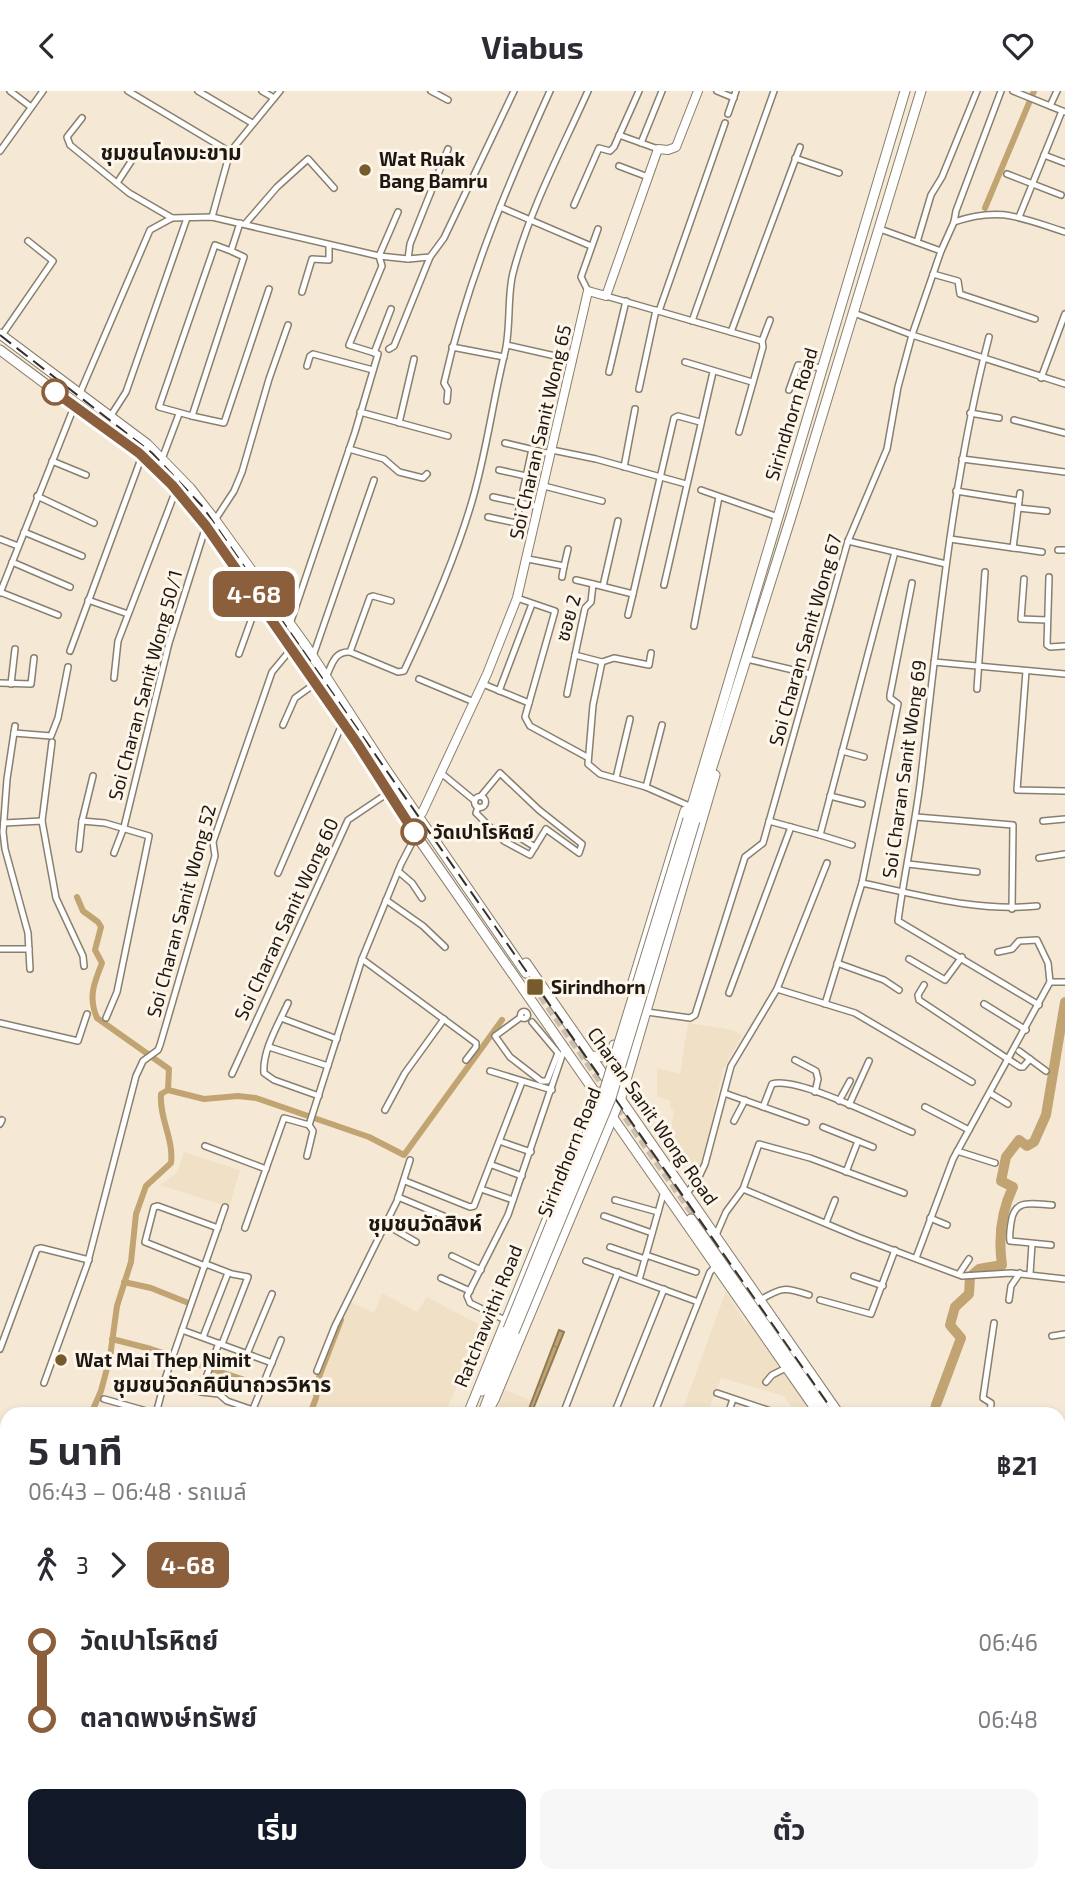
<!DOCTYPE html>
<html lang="th">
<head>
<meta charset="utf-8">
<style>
  body { margin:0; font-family:"Exo 2","Noto Sans Thai",sans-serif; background:#f7f7f7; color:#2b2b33; height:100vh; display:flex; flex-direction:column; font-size:26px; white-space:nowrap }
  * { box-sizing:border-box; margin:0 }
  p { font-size:23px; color:#7c7c81 }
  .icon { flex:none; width:38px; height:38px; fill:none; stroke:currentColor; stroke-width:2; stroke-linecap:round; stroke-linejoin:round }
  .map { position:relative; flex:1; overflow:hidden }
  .drawer { position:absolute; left:0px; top:1316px; width:1066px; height:476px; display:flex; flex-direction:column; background:#fff; border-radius:21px 21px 0 0; box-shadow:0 4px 10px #0003 }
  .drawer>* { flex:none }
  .badge { padding:0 14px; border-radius:10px; font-size:24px; line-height:46px }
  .map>.badge { position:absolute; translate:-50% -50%; box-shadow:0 0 0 4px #fff }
  .legs { display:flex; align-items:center; gap:10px; height:77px; padding:0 28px; font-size:23px }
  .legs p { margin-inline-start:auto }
  .headline { display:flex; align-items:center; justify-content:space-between; height:119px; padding:0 28px }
  h1 { font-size:38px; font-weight:700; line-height:52px }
  .action { display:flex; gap:14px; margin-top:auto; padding:14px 28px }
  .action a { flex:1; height:80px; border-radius:14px; background:#111827; color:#fff; font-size:28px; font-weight:700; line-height:80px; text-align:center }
  .action a+a { background:#f7f7f7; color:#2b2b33 }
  ul { padding:0 28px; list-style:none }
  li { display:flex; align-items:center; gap:24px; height:77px; font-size:26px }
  li i { display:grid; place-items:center; width:10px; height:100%; margin:0 9px; background:currentColor }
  li i::after { content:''; width:18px; height:18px; margin:-9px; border:5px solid; border-radius:50%; background:#fff }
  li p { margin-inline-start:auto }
  li:first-child i { background:linear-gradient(#0000 50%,currentColor 0) }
  li:last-child i { background:linear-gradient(currentColor 50%,#0000 0) }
  header { display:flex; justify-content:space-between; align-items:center; height:91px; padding:0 28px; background:#fff; font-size:32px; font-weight:700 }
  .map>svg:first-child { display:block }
  .built { fill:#f0e0c5 }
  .water { fill:url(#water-ripples); stroke:#907a56; stroke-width:2 }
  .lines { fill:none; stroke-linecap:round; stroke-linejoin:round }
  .canal { stroke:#c2a473; stroke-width:6 }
  .river { stroke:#c2a473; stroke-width:10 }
  .ferry { stroke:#442f05; stroke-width:2; stroke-dasharray:9 7; stroke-linecap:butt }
  .primary-tunnel { stroke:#cabfae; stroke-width:9; stroke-dasharray:9 4.5; stroke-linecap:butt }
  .street-casing { stroke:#897f6d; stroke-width:8 }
  .secondary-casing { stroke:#897f6d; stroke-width:10 }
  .primary-casing { stroke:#897f6d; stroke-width:11 }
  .street { stroke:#fff; stroke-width:5 }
  .secondary { stroke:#fff; stroke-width:8 }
  .primary { stroke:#fff; stroke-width:9 }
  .rail { stroke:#373129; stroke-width:2; stroke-dasharray:14 7; stroke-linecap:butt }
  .primary-bridge-casing { stroke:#897f6d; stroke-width:11; stroke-linecap:butt }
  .primary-bridge { stroke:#fff; stroke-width:9 }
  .line-1-casing { stroke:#fff; stroke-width:16 }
  .line-1 { stroke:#8b5e3c; stroke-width:10 }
  .poi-dot { fill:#765c2d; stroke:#fef6ea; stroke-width:2.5 }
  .stop-1-dot { fill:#fff; stroke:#8b5e3c; stroke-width:3.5 }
  .labels { text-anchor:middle; stroke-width:6; stroke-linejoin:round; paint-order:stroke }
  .poi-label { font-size:19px; font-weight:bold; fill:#1d1811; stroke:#fef6ea; text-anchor:start }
  .street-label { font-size:19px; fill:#1d1811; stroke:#fef6ea }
  .stop-label { font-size:19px; font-weight:bold; fill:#1d1811; stroke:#fef6ea; text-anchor:start }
  .neighbourhood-label { font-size:21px; font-weight:bold; fill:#1d1811; stroke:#fef6ea }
</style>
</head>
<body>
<header><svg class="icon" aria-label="back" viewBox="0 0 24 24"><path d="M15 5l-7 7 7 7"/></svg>Viabus<svg class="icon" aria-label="heart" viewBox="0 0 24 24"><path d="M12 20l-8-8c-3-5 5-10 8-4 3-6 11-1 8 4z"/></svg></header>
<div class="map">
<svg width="1065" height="1792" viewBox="0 0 1065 1792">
  <defs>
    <pattern id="water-ripples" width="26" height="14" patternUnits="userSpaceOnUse" patternTransform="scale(1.75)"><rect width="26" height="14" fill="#c2a473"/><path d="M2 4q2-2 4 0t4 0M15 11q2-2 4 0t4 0" fill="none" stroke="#a68c62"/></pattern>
  </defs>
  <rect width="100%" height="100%" fill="#f5e9d5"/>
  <!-- built -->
  <g class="built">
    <path d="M688,932L733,939L742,945L723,978L702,1073L695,1084L686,1071L676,1078L667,1064L674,1021L670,1015L671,1010L657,1006V977L680,983Z"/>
    <path d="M184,1061L240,1079L229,1116L160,1094L177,1082Z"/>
    <path d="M726,1200L745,1231L752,1232L816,1323H796L784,1305L721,1287L707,1323H681Z"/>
    <path d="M382,1202L417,1221L427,1206L482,1235L445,1323H313L324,1272L350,1211L374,1222Z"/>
    <path d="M505,1299L533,1310L527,1323H495Z"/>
    <path d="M882,1785H981L977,1792H882Z"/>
  </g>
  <!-- water -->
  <g class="water">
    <path d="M559,1239L564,1241L531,1323H527Z"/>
    <path d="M0,1474L7,1477V1785H665L676,1792H0Z"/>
  </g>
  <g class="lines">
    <!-- canal -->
    <g class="canal">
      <path d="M985,117L1034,0"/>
      <path d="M77,806L83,820L98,831L101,836L95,859L102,872C94,892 88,906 97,927L169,978L168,999"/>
      <path d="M124,1191L151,1197L186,1211"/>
      <path d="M112,1248L151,1258L254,1292"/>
      <path d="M91,1323L101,1300L110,1266L117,1215L131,1171L136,1123L146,1095L171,1072C174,1048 159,1027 161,1003L168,999L204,1008L238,1005L256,1007L369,1046L404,1064L502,929"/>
      <path d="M310,1323L316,1307L319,1286L341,1229"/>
    </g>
    <!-- river -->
    <g class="river">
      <path d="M934,1323L936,1314L961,1247L950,1234L955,1216L969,1203L970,1186L979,1178L1002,1174C998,1146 1001,1121 1013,1096L1001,1090L1006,1066L1019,1049L1027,1055L1034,1051L1046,1024L1065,911"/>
      <path d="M875,1792L876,1785"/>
    </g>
    <!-- ferry -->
    <g class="ferry">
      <path d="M0,1612H7"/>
      <path d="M0,1693L7,1694"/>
      <path d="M0,1712L7,1714"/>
      <path d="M265,1785L277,1792"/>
      <path d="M296,1785L309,1792"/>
      <path d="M489,1785L495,1792"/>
      <path d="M526,1785L534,1792"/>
    </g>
    <!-- primary-tunnel -->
    <path class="primary-tunnel" d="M526,882L695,1124"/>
    <defs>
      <g id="street">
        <path d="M10,0L31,16"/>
        <path d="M128,0L230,61"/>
        <path d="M198,0L252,32"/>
        <path d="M262,0L274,7"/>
        <path d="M431,0L448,9"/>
        <path d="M717,0L734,7"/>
        <path d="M1013,0L1065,21"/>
        <path d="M1050,15L1057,0"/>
        <path d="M728,23L736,0"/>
        <path d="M82,27L67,46L70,54L129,102L172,127"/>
        <path d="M619,44L658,58"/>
        <path d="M641,52L662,0"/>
        <path d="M0,60L43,0"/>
        <path d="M1044,64L1065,72"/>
        <path d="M795,67L839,82"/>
        <path d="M619,75L648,86"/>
        <path d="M1007,83L1061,104"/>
        <path d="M117,92L134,66"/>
        <path d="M574,114L599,57L610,60L614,56L639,0"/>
        <path d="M500,116L591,155"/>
        <path d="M212,126L230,61L280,0"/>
        <path d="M1019,126L1062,20"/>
        <path d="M954,131C1000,115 1021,127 1065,141"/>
        <path d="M245,133L277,96L308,68L334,97"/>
        <path d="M880,138L941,160"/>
        <path d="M917,151L931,104L942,86L977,0"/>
        <path d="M231,160L215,154L159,316L192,325L244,166L231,160L240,132"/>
        <path d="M408,168L410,153L448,58"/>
        <path d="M933,183L958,190L960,203L1035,228"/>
        <path d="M588,200L581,186L598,138"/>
        <path d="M302,201L312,168L329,169V154"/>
        <path d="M606,205L762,250"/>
        <path d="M659,220L725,32"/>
        <path d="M854,222L912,244L1065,293"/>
        <path d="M692,230L774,0"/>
        <path d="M731,241L800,56"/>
        <path d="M2,244L53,170L28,150"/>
        <path d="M989,246C951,393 938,543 920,693C914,739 904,784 898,830L1039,914"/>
        <path d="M507,254L573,269"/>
        <path d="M452,256L504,266"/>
        <path d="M389,258L394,255L430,166"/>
        <path d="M374,262L391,218"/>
        <path d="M685,271L752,291"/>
        <path d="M307,275L310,265L313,263L373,279"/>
        <path d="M609,281L626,210"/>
        <path d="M1041,287L1065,223"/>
        <path d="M639,298L656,219"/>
        <path d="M789,299L798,274L823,277"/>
        <path d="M80,302L150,139L172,127L212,126L379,165L408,168L430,166L444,147L514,0"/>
        <path d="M447,310L448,299L444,292C467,190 507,95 550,0"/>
        <path d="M360,321L448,345"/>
        <path d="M970,322L999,327"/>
        <path d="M192,325L224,332L269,198"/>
        <path d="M110,326L126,301L187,127"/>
        <path d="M1014,329L1065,342"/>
        <path d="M399,332L414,268"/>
        <path d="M739,341L763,256L762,250L770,229"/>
        <path d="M505,352L551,363"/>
        <path d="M349,358L384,368L399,381L423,387L427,383"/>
        <path d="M552,359L596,368L686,393"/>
        <path d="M162,368L179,323"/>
        <path d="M962,368L1065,381"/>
        <path d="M52,370L86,384"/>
        <path d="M624,376L635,318"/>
        <path d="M499,379L526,385"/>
        <path d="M544,395L602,410"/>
        <path d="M701,399L778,426"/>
        <path d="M956,400L1019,410"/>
        <path d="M37,405L94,432"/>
        <path d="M493,406L539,416"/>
        <path d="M1018,417L1047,420"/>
        <path d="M488,426L516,432L532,358"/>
        <path d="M215,429L234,400L242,381L269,288L288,234"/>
        <path d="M24,441L82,465"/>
        <path d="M0,448L18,455"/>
        <path d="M950,448L1042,461"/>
        <path d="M848,450L946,473"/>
        <path d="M1013,457L1020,402"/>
        <path d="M1058,459H1065"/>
        <path d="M528,468L564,475L562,486"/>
        <path d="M12,471L70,496"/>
        <path d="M564,475L568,458"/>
        <path d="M1049,486L1047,554L1050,556L1065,555"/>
        <path d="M1024,488L1021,528L1047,529"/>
        <path d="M576,489L593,493"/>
        <path d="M664,494L713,281"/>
        <path d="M603,495L618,430"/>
        <path d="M0,501L58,524"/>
        <path d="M0,502L74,316"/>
        <path d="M517,507L555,520L525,626L530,635L587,666"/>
        <path d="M88,509L128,523"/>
        <path d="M628,524L633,503"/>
        <path d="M290,533L355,341L378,263L349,254L382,175L379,165L398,121"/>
        <path d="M694,535L719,406"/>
        <path d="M70,560L142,365"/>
        <path d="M350,561L370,506L373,505L391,510"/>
        <path d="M239,563L253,524L262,515"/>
        <path d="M313,565L374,389"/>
        <path d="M747,568L810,583"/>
        <path d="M602,571L614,567L649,574L651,562"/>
        <path d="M934,571L1065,583"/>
        <path d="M1026,580L1017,699L1065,700"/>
        <path d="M326,586C332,574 334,560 350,561L398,581L404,580C429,527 453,473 470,417C486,366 492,313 505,261C511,236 507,205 513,182C529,120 562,58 588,0"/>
        <path d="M114,587L118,550L176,399"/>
        <path d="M419,588L474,611"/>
        <path d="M0,592L31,593L34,567"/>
        <path d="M11,593L15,558"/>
        <path d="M483,593L529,612"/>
        <path d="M977,598L985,481"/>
        <path d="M499,600L532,513"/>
        <path d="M567,603L575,564"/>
        <path d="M283,634L295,607L316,592"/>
        <path d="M15,635L7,688L3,741L5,758L28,842L30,878"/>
        <path d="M14,642L51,645L58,627L68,576"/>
        <path d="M842,660L864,666"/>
        <path d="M441,682L475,710"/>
        <path d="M616,687L630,628"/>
        <path d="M646,696L662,634"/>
        <path d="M830,705L862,713"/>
        <circle cx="480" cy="711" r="5.5"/>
        <path d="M687,714L646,696L600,683L588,673L593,614L602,571L575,564L585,517L591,511L593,493L633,503L674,327L678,325L700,331"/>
        <path d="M478,716L476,722L504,750L530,764L546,738L579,762L582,753L539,719L500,682L481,705"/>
        <path d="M916,726L1013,734L1012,818"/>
        <path d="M42,730L52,651"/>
        <path d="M82,730L105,732L149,745L117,901L106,927"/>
        <path d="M769,730L820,744L895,461"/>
        <path d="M1043,730L1065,728"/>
        <path d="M4,732L42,730L56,807L83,865L84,875"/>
        <path d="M820,744L852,754"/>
        <path d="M501,746L506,738L535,756"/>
        <path d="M79,758L82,730L93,685"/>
        <path d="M114,762L124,736L169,552L206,435"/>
        <path d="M1039,767L1065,763"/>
        <path d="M908,773L977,781"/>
        <path d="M398,780L412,792L422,807"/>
        <path d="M278,782L343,631"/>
        <path d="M862,792C920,804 977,821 1037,815"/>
        <path d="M386,809L423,835L445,856"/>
        <path d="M0,858H29"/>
        <path d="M362,868L476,952V956L466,969"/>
        <path d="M909,868L945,889L962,866"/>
        <path d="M837,872L884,889L899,899"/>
        <path d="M1050,891H1065"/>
        <path d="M924,894L918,904L919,909L1020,976H1023L1030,968"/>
        <path d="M777,898L855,922L972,991"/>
        <path d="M729,902L791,736"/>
        <path d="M288,912C279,932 262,960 264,982L274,989L319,1005"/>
        <path d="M825,913L862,792L898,613L890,607V604L912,492"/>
        <path d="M984,913L1026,939"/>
        <circle cx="524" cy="924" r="3.5"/>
        <path d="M647,921L690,927L695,924L745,766L763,752L848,450L887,358L898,296L912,244L941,160L954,131L956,120L1001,0"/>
        <path d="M521,926L495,945L510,966L541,990H547L558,962L532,931"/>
        <path d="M281,927L337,948"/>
        <path d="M0,932L78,950L87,923"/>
        <path d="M269,956L328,975"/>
        <path d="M1019,960L1046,980"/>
        <path d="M795,969L816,980L818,988L815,1001"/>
        <path d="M490,980L552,999"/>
        <path d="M232,983L348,729L388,702"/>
        <path d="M724,1002L806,1031"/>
        <path d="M990,1002L1008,1013"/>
        <path d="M839,1010L850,990"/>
        <path d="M849,1014L869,970"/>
        <path d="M763,1016L772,993C797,985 885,1030 912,1041"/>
        <path d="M925,1016L969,1039"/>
        <path d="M385,1019L405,982L444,928"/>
        <path d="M734,1030L745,1009"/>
        <path d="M0,1033L2,1029"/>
        <path d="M309,1034L362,868L401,773L416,744"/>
        <path d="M823,1036L858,1050L846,1081"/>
        <path d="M858,1050L873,1056"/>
        <path d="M502,1051L531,1061"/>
        <path d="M205,1055L266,1078"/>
        <path d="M957,1060L995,1072"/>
        <path d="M307,1065L313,1040L309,1034"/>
        <path d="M492,1074L522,1085"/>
        <path d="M405,1090L470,1116L474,1115L522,991"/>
        <path d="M743,1098L858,1146L962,1185L1011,1182L1065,1188"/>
        <path d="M484,1099L513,1109"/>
        <path d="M687,1102L698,1088L705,1073L731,975L777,898L827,772"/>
        <path d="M398,1106L446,1126"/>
        <path d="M615,1109L658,1121"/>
        <path d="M604,1125L652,1142"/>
        <path d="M930,1127L947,1134"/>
        <path d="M826,1132L835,1109"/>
        <path d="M385,1133L416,1151"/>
        <path d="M245,1137L284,1027L309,1034"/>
        <path d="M716,1144L726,1121L743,1098L759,1053L810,1067L904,1102"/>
        <path d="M1051,1154L1010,1150C1009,1144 1010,1139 1011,1132C1014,1107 1031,1113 1052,1114"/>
        <path d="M610,1156L645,1168"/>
        <path d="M646,1164L696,1181"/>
        <path d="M452,1165L481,1179"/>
        <path d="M916,1167L953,1068L1050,891L1048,872L1037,849L1019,850L1012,858L998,861"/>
        <path d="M586,1170L698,1211"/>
        <path d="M206,1173L232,1183L248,1186L222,1253"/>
        <path d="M205,1175L145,1151L154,1116L158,1115L218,1137"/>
        <path d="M959,1183L969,1168"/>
        <path d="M1030,1183L1032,1153"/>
        <path d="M854,1185L883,1195"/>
        <path d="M441,1187L470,1200"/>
        <path d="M639,1189L664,1100"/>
        <path d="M760,1209C782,1196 785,1196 809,1204"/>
        <path d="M820,1209L871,1223L895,1159"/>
        <path d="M1009,1209L1011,1195L1020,1182"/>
        <path d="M505,1229L470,1212L467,1205L508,1124L565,956"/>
        <path d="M182,1239L272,1272"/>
        <path d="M1052,1245L1065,1243"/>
        <path d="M203,1246L228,1182"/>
        <path d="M0,1258L37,1158L41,1157L89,1169"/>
        <path d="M247,1263L272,1203"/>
        <path d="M317,1280L335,1235L397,1110L410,1069"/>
        <path d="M207,1284L219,1252"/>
        <path d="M165,1288L201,1301L219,1303L227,1310L253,1319"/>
        <path d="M766,1291L772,1284L786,1277"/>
        <path d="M44,1292L87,1174L136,985L143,970L158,959L160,954L215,765L213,751L272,581L292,557"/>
        <path d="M717,1302L779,1323"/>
        <path d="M104,1308L157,1323"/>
        <path d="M156,1323L165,1288L225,1116"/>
        <path d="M251,1323L281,1249"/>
        <path d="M563,1323L618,1181"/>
        <path d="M614,1323L664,1198"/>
        <path d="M654,1323L710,1181L716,1175"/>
        <path d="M728,1323L733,1308"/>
        <path d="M990,1323L991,1312L983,1307L994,1232"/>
        <path d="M1059,1344L1065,1350"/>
        <path d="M1059,1458L1065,1462"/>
        <path d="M1059,1533L1065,1522"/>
        <path d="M1059,1614L1065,1603"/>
        <path d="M1059,1698L1065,1688"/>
        <path d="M1018,1785L1020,1792"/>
      </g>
      <g id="secondary">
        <path d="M422,722L487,583L517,507L588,200L606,205L658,58L668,59L676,56L698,0"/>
        <path d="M1059,1420L1065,1412"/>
      </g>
      <g id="primary">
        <path d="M0,243L147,353L190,397L215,429L306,555L385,677L526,882"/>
        <path d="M0,259L139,363L172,395L206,435L292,557L357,652L416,744L819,1323"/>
        <path d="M688,728L905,0"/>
        <path d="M695,730L791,426L921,0"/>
        <path d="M526,872L839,1323"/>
        <path d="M631,897L685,720"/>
        <path d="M589,965L606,966L611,963L614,954"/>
        <path d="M691,1128L828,1323"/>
        <path d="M482,1300L508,1238"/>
        <path d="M483,1321L514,1241"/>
        <path d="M468,1323L599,1001"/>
        <path d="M486,1323L494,1309L621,1006L715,684"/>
        <path d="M1059,1642L1065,1651"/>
        <path d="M1059,1665L1065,1674"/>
        <path d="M282,1792L285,1785"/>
      </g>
    </defs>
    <!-- street casing -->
    <use href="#street" class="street-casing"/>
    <!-- secondary casing -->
    <use href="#secondary" class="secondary-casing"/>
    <!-- primary casing -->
    <use href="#primary" class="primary-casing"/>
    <!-- street -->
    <use href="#street" class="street"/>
    <!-- secondary -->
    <use href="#secondary" class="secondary"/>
    <!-- primary -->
    <use href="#primary" class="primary"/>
    <!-- rail -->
    <g class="rail">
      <path d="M0,244L152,362L202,415L835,1323"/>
      <path d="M1059,1648L1065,1657"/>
    </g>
    <defs>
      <g id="primary-bridge">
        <path d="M508,1238L603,1004L688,728"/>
        <path d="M514,1241L611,1007L695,730"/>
      </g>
    </defs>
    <!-- primary-bridge casing -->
    <use href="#primary-bridge" class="primary-bridge-casing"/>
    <!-- primary-bridge -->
    <use href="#primary-bridge" class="primary-bridge"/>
  </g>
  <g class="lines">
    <defs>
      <path id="line-1" d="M55,301L139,362L172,394L206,435L357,652L414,741"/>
    </defs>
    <!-- line-1 casing -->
    <use href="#line-1" class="line-1-casing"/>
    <!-- line-1 -->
    <use href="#line-1" class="line-1"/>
  </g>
  <!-- markers -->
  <g class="poi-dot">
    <circle cx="365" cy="79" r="7"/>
    <rect x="526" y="887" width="18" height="18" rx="3.5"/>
    <circle cx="61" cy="1269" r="7"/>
  </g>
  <g class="stop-1-dot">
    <circle cx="55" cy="301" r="12"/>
    <circle cx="414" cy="741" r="12"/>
  </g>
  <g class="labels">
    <!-- poi labels -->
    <g class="poi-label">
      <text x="379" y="75">Wat Ruak<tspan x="379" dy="22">Bang Bamru</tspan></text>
      <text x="551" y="903">Sirindhorn</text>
      <text x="75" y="1276">Wat Mai Thep Nimit</text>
    </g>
    <!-- street labels -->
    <g class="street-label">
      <text transform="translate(791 323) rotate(-73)" y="7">Sirindhorn Road</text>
      <text transform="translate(540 341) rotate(-77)" y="7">Soi Charan Sanit Wong 65</text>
      <text transform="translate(568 527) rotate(-74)" y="7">ซอย 2</text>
      <text transform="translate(805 549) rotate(-74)" y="7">Soi Charan Sanit Wong 67</text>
      <text transform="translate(145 594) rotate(-75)" y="7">Soi Charan Sanit Wong 50/1</text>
      <text transform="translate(904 678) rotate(-82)" y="7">Soi Charan Sanit Wong 69</text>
      <text transform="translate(181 820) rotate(-75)" y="7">Soi Charan Sanit Wong 52</text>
      <text transform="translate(286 828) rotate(-65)" y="7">Soi Charan Sanit Wong 60</text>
      <text transform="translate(653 1025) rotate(55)" y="7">Charan Sanit Wong Road</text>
      <text transform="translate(569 1061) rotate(-68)" y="7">Sirindhorn Road</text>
      <text transform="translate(488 1225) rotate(-68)" y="7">Ratchawithi Road</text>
    </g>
    <!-- stop labels -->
    <g class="stop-label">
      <text x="433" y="748">วัดเปาโรหิตย์</text>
    </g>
    <!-- neighbourhood labels -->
    <g class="neighbourhood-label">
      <text x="171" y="69">ชุมชนโคงมะขาม</text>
      <text x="425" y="1140">ชุมชนวัดสิงห์</text>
      <text x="222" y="1301">ชุมชนวัดภคินีนาถวรวิหาร</text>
    </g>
  </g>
</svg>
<b class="badge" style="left:254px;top:503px;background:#8b5e3c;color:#fff">4-68</b>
<section class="drawer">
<div class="headline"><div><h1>5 นาที</h1><p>06:43 – 06:48 · รถเมล์</p></div><b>฿21</b></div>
<div class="legs"><svg class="icon" aria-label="walk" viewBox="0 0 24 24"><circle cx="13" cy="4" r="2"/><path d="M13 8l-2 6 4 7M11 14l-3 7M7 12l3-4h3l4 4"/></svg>3<svg class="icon" aria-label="forward" viewBox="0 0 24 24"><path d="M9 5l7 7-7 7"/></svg><b class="badge" style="background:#8b5e3c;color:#fff">4-68</b></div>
<ul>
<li><i style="color:#8b5e3c"></i><b>วัดเปาโรหิตย์</b><p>06:46</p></li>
<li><i style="color:#8b5e3c"></i><b>ตลาดพงษ์ทรัพย์</b><p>06:48</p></li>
</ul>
<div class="action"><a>เริ่ม</a><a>ตั๋ว</a></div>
</section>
</div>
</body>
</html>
